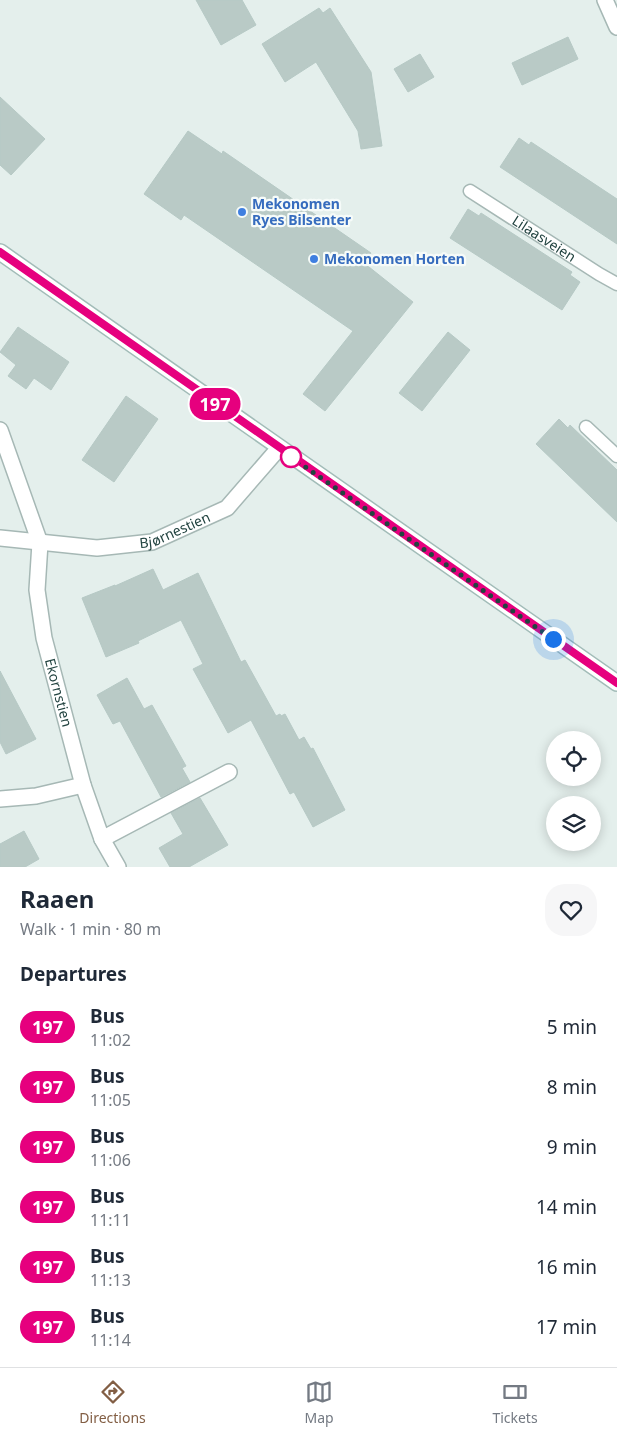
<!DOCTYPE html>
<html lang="en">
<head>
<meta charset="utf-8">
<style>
  body { margin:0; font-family:"Noto Sans",sans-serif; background:#f6f6f7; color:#1f2937; height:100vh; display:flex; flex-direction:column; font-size:19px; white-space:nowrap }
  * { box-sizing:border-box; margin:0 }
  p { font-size:16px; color:#747a83 }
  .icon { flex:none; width:28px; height:28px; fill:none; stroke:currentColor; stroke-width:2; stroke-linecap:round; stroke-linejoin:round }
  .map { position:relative; height:867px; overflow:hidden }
  .panel { display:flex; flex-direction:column; background:#fff; flex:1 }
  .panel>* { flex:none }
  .badge { padding:0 10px; border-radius:16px; font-size:18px; line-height:32px }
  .controls { position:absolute; left:546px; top:731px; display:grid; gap:10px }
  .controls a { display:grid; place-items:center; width:55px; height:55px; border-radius:50%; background:#fff; box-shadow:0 2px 12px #0003; font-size:25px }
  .you { position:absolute; width:25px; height:25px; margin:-12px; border:4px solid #fff; border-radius:50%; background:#1a73e8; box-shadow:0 0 0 8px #1a73e833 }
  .map>.badge { position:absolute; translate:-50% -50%; box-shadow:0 0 0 2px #fff }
  h2 { padding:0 20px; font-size:19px; line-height:45px }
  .round { display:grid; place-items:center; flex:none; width:52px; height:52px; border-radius:20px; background:#f6f6f7 }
  .summary { display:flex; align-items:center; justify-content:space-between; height:85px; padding:0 20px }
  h1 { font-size:24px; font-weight:700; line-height:38px }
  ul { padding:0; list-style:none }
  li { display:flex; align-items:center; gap:15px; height:60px; padding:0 20px }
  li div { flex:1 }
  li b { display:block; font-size:19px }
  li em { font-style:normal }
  li .badge { min-width:55px; font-weight:700; text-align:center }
  .tabs { display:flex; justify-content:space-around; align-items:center; height:70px; border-top:1px solid #e0e1e3; background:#fff; font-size:14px; color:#747a83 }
  .tabs a { display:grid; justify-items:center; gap:2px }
  .tabs .active { color:#825e44 }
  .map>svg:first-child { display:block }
  .building { fill:#b9cac6; stroke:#b6c9c5 }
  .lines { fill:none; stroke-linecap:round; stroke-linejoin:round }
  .service-casing { stroke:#a6b8b5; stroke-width:15 }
  .minor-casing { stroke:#a6b8b5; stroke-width:18 }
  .tertiary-casing { stroke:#a6b8b5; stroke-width:18 }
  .secondary-casing { stroke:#a2bcb8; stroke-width:18 }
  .service { stroke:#fff; stroke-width:12 }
  .minor { stroke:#fff; stroke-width:15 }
  .tertiary { stroke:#fff; stroke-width:15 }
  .secondary { stroke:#fff; stroke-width:15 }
  .line-casing { stroke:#fff; stroke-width:11 }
  .line { stroke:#e6007e; stroke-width:8 }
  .walk { stroke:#224340; stroke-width:5; stroke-dasharray:0 9 }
  .shop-dot { fill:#3f7fe0; stroke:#f6fbf9; stroke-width:2 }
  .stop-dot { fill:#fff; stroke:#e6007e; stroke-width:2.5 }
  .labels { text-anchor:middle; stroke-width:4.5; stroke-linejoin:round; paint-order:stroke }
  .shop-label { font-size:14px; font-weight:bold; fill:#366cbe; stroke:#f6fbf9; text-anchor:start }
  .street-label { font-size:14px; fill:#224340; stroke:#f6fbf9 }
</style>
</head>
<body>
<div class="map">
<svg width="617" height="867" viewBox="0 0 617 867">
  <rect width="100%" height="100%" fill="#e4efec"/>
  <!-- building -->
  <g class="building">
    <path d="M196,0H242L256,25L221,45Z"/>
    <path d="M319,8L323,13L330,8L371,72L382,146L361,149L358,131L316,62L285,82L262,44Z"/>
    <path d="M568,37L578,59L522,85L512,63Z"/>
    <path d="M420,54L434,77L408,92L394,69Z"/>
    <path d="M0,97L45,139L11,175L0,165Z"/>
    <path d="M188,131L222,154L223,151L371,253L364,263L413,302L325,411L303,394L353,331L184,215L181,220L144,194Z"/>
    <path d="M519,138L529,145L531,142L617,199V244L500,167Z"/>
    <path d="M468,209L479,216L481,213L572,272L570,275L580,282L562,310L450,238Z"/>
    <path d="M18,327L69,362L51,390L34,378L26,389L8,376L16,365L0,352Z"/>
    <path d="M448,332L470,350L422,411L399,393Z"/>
    <path d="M126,396L158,419L114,482L82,460Z"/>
    <path d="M559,419L568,428L570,425L617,470V522L536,444Z"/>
    <path d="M153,569L163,590L198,573L241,662L245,660L276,716L280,714L281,716L285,714L299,740L304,737L311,749L313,748L345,810L313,827L294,792L290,794L251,720L228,733L193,669L203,664L181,620L138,641L139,643L106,657L82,598L115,585V586Z"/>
    <path d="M0,671L36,739L6,754L0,742Z"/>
    <path d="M127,678L144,709L152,705L186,766L182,768L190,782L161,797L120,721L113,724L97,695Z"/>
    <path d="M200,798L228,845L189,867H170L159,848L183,834L171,813Z"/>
    <path d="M24,831L39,859L25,867H0V844Z"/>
  </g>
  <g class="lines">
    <defs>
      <g id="service">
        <path id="s1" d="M470,191L599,274L617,284"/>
        <path d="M586,427L617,456"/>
      </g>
      <g id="minor">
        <path id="s2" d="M0,430L40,543L37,590L44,638L83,785L102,839L118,867"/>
        <path d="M0,799L36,796L83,785"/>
        <path d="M102,839L229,772"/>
      </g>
      <g id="tertiary">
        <path d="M605,0L617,27"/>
        <path id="s3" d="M0,538L97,548L152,542L227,508L279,448"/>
      </g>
      <path id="secondary" d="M0,252L617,683"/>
    </defs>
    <!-- service casing -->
    <use href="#service" class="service-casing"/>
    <!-- minor casing -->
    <use href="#minor" class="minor-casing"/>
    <!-- tertiary casing -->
    <use href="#tertiary" class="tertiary-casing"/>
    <!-- secondary casing -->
    <use href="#secondary" class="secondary-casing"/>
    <!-- service -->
    <use href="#service" class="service"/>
    <!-- minor -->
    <use href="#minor" class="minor"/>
    <!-- tertiary -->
    <use href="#tertiary" class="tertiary"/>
    <!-- secondary -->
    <use href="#secondary" class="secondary"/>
  </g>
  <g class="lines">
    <defs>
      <path id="line" d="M0,252L617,683"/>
    </defs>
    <!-- line casing -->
    <use href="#line" class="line-casing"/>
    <!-- line -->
    <use href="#line" class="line"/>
    <!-- walk -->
    <path class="walk" d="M291,457L553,639"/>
  </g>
  <!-- markers -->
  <g class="shop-dot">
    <circle cx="242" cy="212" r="5"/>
    <circle cx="314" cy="259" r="5"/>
  </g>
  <circle class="stop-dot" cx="291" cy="457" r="10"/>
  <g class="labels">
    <!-- shop labels -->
    <g class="shop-label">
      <text x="252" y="209">Mekonomen<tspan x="252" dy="16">Ryes Bilsenter</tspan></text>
      <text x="324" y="264">Mekonomen Horten</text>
    </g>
    <!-- street labels -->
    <g class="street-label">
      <text dy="5" stroke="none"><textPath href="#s1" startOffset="88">Lilaasveien</textPath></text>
      <text dy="5" stroke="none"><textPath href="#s3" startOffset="178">Bjørnestien</textPath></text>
      <text dy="5" stroke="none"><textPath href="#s2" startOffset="272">Ekornstien</textPath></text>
    </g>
  </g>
</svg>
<div class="controls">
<a><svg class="icon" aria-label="locate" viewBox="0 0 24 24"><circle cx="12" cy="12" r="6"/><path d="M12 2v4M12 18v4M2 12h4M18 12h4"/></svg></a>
<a><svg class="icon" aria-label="layers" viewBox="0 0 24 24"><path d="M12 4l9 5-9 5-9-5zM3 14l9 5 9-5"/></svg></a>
</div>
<div class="you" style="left:553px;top:639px"></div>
<b class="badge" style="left:215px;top:404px;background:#e6007e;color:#fff">197</b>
</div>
<section class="panel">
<div class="summary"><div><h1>Raaen</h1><p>Walk · 1 min · 80 m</p></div><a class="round"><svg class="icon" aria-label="heart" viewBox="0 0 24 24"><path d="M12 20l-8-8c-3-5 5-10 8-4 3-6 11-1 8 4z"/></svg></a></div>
<h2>Departures</h2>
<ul>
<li><span class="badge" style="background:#e6007e;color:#fff">197</span><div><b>Bus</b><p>11:02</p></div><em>5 min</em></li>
<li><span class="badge" style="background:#e6007e;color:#fff">197</span><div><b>Bus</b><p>11:05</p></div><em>8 min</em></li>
<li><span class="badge" style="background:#e6007e;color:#fff">197</span><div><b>Bus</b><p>11:06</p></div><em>9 min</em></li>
<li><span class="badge" style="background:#e6007e;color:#fff">197</span><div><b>Bus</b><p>11:11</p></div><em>14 min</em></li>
<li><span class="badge" style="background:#e6007e;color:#fff">197</span><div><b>Bus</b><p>11:13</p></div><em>16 min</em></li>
<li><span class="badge" style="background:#e6007e;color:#fff">197</span><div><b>Bus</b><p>11:14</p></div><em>17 min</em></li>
</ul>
</section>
<nav class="tabs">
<a class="active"><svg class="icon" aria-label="directions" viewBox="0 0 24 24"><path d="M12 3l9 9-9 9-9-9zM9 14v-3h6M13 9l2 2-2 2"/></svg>Directions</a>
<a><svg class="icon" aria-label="map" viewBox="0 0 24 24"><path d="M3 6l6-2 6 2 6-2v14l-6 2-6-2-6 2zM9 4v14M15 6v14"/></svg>Map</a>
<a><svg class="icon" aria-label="tickets" viewBox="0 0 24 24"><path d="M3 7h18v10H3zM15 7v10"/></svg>Tickets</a>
</nav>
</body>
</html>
